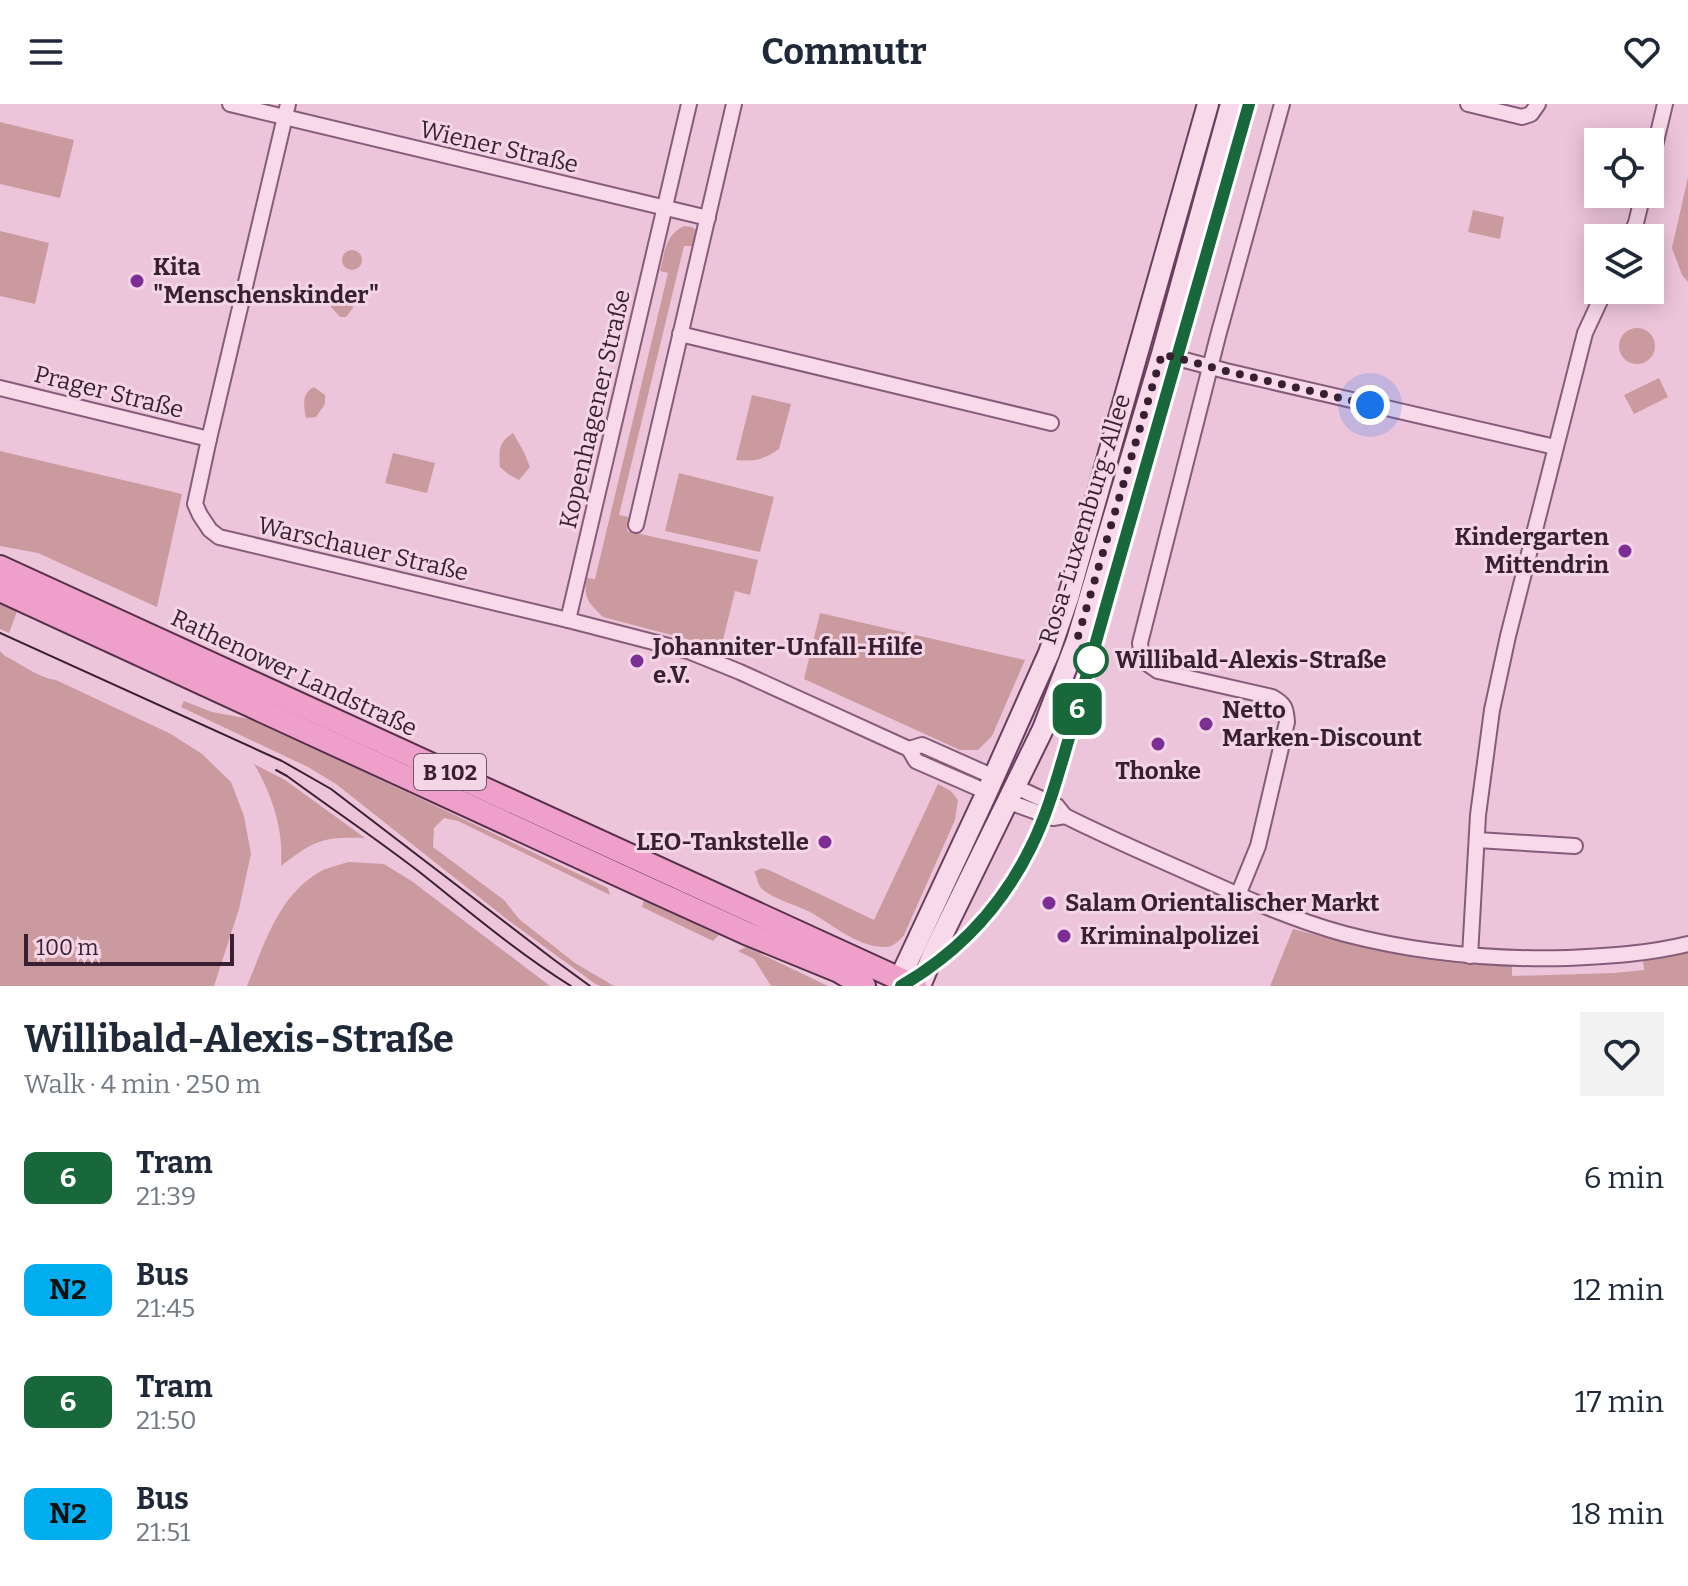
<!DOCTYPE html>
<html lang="en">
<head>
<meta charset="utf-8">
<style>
  body { margin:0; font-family:Bitter,serif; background:#f2f2f3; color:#1f2937; height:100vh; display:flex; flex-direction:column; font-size:30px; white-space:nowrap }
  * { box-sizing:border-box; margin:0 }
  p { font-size:26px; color:#747a83 }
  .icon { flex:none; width:44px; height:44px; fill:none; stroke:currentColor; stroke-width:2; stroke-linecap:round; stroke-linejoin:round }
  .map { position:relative; height:882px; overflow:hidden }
  .sheet { display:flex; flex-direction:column; background:#fff; flex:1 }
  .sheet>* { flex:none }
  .badge { padding:0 16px; border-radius:12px; font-size:28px; line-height:52px }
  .controls { position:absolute; left:1584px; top:24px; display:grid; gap:16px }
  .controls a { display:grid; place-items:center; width:80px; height:80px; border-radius:0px; background:#fff; box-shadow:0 4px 20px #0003; font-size:40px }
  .scale { position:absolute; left:24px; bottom:20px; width:210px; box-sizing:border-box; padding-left:8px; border:4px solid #381f32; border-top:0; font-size:22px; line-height:28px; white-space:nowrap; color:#381f32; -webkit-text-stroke:6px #f4d5e5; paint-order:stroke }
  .you { position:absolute; width:40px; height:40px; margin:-20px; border:6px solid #fff; border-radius:50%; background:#1a73e8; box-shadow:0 0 0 12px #1a73e833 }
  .map>.badge { position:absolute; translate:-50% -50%; box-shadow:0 0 0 4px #fff }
  .round { display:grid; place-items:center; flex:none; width:84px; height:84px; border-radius:0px; background:#f2f2f3 }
  .headline { display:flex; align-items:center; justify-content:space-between; height:136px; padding:0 24px }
  h1 { font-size:38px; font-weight:700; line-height:60px }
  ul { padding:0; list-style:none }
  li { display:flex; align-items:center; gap:24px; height:112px; padding:0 24px }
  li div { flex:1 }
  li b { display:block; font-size:30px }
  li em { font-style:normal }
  li .badge { min-width:88px; font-weight:700; text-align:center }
  header { display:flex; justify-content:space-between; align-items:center; height:104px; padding:0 24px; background:#fff; font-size:36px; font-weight:700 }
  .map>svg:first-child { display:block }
  .green { fill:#cb9a9f }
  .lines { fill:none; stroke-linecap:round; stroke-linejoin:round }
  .street-casing { stroke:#875c7a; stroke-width:18 }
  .secondary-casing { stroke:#693f5e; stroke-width:24 }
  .primary-casing { stroke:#55304c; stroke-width:26 }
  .street { stroke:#f8d9e9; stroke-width:14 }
  .secondary { stroke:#f8d9e9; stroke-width:20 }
  .primary { stroke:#ee9fca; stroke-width:22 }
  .tram { stroke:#381f32; stroke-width:2 }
  .line-casing { stroke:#fff; stroke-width:18 }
  .line { stroke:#18683c; stroke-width:12 }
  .walk { stroke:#381f32; stroke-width:8; stroke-dasharray:0 14.4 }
  .poi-dot { fill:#7c2e94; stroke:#f4d5e5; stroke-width:3 }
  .stop-dot { fill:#fff; stroke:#18683c; stroke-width:4 }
  .labels { text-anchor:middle; stroke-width:6; stroke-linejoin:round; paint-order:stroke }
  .shield { fill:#f4d5e5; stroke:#705668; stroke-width:2 }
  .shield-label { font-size:22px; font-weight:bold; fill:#381f32 }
  .street-label { font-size:24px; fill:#381f32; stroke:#f4d5e5 }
  .poi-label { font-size:24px; font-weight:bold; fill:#381f32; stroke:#f4d5e5; text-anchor:start }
  .stop-label { font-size:24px; font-weight:bold; fill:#381f32; stroke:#f4d5e5; text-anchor:start }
</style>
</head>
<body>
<header><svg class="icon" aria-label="menu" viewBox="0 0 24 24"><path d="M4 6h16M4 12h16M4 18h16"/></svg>Commutr<svg class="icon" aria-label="heart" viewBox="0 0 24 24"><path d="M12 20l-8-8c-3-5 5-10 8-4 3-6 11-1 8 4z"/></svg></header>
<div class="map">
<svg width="1688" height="882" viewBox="0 0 1688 882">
  <rect width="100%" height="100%" fill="#edc5da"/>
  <!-- green -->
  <g class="green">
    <path d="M0,18L74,36L60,94L0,80Z"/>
    <path d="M1688,73V178L1682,171L1672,144Z"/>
    <path d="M1473,106L1504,113L1500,135L1468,128Z"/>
    <path d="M684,122L692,123L696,126L698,132L695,142H684L619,411L629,413L627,427L758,456L750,491L735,487L721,544L603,513C588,498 583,495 587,474L595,475L668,169L660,167C665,148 665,131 684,122Z"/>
    <path d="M0,127L49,139L35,200L0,192Z"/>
    <circle cx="352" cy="156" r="10"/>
    <path d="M340,188L351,192L353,204L346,213H340L331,203L333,191Z"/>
    <circle cx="1637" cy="242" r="18"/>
    <path d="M1659,274L1668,293L1634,310L1624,291Z"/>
    <path d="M314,283L325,291V300L316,313L306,314C304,301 301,290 314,283Z"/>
    <path d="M752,291L791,300L779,345C765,355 754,358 736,356Z"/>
    <path d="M513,329L524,348L530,363L519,376L508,370L500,363C499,346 498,339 513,329Z"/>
    <path d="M0,347L182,390L157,503L38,449L0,442Z"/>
    <path d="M393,349L435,359L427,389L385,379Z"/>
    <path d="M679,369L774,393L760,448L665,427Z"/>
    <path d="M0,497L18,505L9,529L0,525Z"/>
    <path d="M820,509L1025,556L992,632L978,646H960L804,575Z"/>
    <path d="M0,547L5,552C21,560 39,574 56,576L171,630L202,650L231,678L244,712L251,750L239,805L214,882H0Z"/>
    <path d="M184,597L212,608L255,616L608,784L610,791L458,717L444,714L434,724L433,743L504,796L519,815L575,859L614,882H600L594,879L508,816L336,680L308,663L181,603Z"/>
    <path d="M254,660L285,676L365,734C322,733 315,736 281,762C284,725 272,691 254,660Z"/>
    <path d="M938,680L951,687L958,696L955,716L904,831C898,838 892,844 883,843C855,842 831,819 808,807C795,801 772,794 762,785C757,780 758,774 754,768L762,764L769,766L874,816Z"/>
    <path d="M348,758L384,760L413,778L550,882H247C265,839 279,789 323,766C330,763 340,761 348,758Z"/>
    <path d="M644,796L719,831L713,837L642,803Z"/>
    <path d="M1293,825C1365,843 1438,864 1512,861V872L1614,869L1644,866L1643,856L1688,848V882H1270Z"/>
    <path d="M746,843L826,881L828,882H771L754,855L738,847Z"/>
  </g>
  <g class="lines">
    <defs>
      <g id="street">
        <path d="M230,0L708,114"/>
        <path d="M288,0L209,335L195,400L200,411L210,426L219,433L568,516L688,547L740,568L909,645L916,657L987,688"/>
        <path d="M1468,0L1522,13L1531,10L1538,0"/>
        <path d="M1650,63L1665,0"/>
        <path d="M1629,134L1636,119L1643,90"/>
        <path d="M680,230L1051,319"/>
        <path d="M1162,250L1226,267L1555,343"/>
        <path d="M0,284L209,335"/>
        <path d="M636,421L734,0"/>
        <path d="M568,516L689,0"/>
        <path d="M909,645L922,641L994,673"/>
        <path d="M1016,683L1057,702L1065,712C1105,732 1146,750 1187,768C1238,791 1290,815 1345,830C1418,849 1493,856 1568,854C1609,852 1647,850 1688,840"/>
        <path d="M1009,698L1053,714L1065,712"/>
        <path d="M1477,736L1575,742"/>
        <path d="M1238,791L1258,742L1287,618C1286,604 1285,600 1272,593L1158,567L1142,556L1140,539L1218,232L1282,0"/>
        <path d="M1470,852L1478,711L1492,606L1508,532L1585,229L1605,186"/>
      </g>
      <g id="secondary">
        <path d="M902,882L900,874L987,688L1049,549L1068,494L1208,0"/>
        <path d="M920,882L934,848L1043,625L1077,536L1162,250L1231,0"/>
      </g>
      <g id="primary">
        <path d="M0,463L915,882"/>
        <path d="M0,486L636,779L746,829L839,867L864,882"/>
      </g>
    </defs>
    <!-- street casing -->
    <use href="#street" class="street-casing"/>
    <!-- secondary casing -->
    <use href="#secondary" class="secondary-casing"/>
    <!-- primary casing -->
    <use href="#primary" class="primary-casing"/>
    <!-- street -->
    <use href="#street" class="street"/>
    <!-- secondary -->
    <use href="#secondary" class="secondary"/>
    <!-- primary -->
    <use href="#primary" class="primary"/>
    <!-- tram -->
    <g class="tram">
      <path d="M0,529L282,657L331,685L553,855L590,882"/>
      <path d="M276,666L287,672C332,705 378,736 422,770C471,809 518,849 571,882"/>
      <path d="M901,882C958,849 1002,802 1031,743C1048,709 1058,671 1069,634C1083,584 1097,534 1112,483C1157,322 1203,161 1249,0"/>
    </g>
  </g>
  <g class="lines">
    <defs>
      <path id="line" d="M901,882C958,849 1002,802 1031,743C1048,709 1058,671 1069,634C1082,588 1095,541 1108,495C1156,330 1202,165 1249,0"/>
    </defs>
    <!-- line casing -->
    <use href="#line" class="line-casing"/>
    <!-- line -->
    <use href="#line" class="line"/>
    <!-- walk -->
    <path class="walk" d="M1091,556L1077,536L1162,250L1226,267L1370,301"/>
  </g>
  <!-- markers -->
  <g class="poi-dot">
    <circle cx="137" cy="177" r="8"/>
    <circle cx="1625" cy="447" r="8"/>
    <circle cx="637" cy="557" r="8"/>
    <circle cx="1206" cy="620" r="8"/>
    <circle cx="1158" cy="640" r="8"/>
    <circle cx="825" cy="738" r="8"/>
    <circle cx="1049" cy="799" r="8"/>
    <circle cx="1064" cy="832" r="8"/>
  </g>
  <circle class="stop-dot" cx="1091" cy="556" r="16"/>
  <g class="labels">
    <!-- shield labels -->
    <rect class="shield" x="414" y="650" width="72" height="36" rx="6"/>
    <g class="shield-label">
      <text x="450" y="676">B 102</text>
    </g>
    <!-- street labels -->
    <g class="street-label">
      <text transform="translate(499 43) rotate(13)" y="8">Wiener Straße</text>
      <text transform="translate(109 288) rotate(14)" y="8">Prager Straße</text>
      <text transform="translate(595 305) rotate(-77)" y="8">Kopenhagener Straße</text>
      <text transform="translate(1085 415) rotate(-73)" y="8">Rosa-Luxemburg-Allee</text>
      <text transform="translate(363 445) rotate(13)" y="8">Warschauer Straße</text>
      <text transform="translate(294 569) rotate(25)" y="8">Rathenower Landstraße</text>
    </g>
    <!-- poi labels -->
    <g class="poi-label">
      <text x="153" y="171">Kita<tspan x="153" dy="28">"Menschenskinder"</tspan></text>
      <text x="1609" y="441" text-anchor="end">Kindergarten<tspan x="1609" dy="28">Mittendrin</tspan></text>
      <text x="653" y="551">Johanniter-Unfall-Hilfe<tspan x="653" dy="28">e.V.</tspan></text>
      <text x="1222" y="614">Netto<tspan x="1222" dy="28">Marken-Discount</tspan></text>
      <text x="1158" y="675" text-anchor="middle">Thonke</text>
      <text x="809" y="746" text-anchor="end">LEO-Tankstelle</text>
      <text x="1065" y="807">Salam Orientalischer Markt</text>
      <text x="1080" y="840">Kriminalpolizei</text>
    </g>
    <!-- stop labels -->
    <g class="stop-label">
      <text x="1115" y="564">Willibald-Alexis-Straße</text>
    </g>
  </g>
</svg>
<div class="controls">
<a><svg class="icon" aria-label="locate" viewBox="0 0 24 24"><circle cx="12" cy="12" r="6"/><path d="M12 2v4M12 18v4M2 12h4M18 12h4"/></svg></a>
<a><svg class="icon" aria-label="layers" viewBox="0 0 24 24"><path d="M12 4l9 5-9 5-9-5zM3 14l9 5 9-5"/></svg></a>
</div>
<div class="scale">100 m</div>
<div class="you" style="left:1370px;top:301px"></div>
<b class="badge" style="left:1077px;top:605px;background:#18683c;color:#fff">6</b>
</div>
<section class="sheet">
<div class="headline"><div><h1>Willibald-Alexis-Straße</h1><p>Walk · 4 min · 250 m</p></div><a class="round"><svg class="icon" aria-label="heart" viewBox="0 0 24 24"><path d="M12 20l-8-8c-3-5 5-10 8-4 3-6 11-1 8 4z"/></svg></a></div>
<ul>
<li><span class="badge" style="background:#18683c;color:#fff">6</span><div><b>Tram</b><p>21:39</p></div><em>6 min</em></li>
<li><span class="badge" style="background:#00aeef;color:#111">N2</span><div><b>Bus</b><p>21:45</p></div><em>12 min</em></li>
<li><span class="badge" style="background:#18683c;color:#fff">6</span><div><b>Tram</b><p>21:50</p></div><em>17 min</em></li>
<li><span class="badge" style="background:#00aeef;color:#111">N2</span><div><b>Bus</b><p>21:51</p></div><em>18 min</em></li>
</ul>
</section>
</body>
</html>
